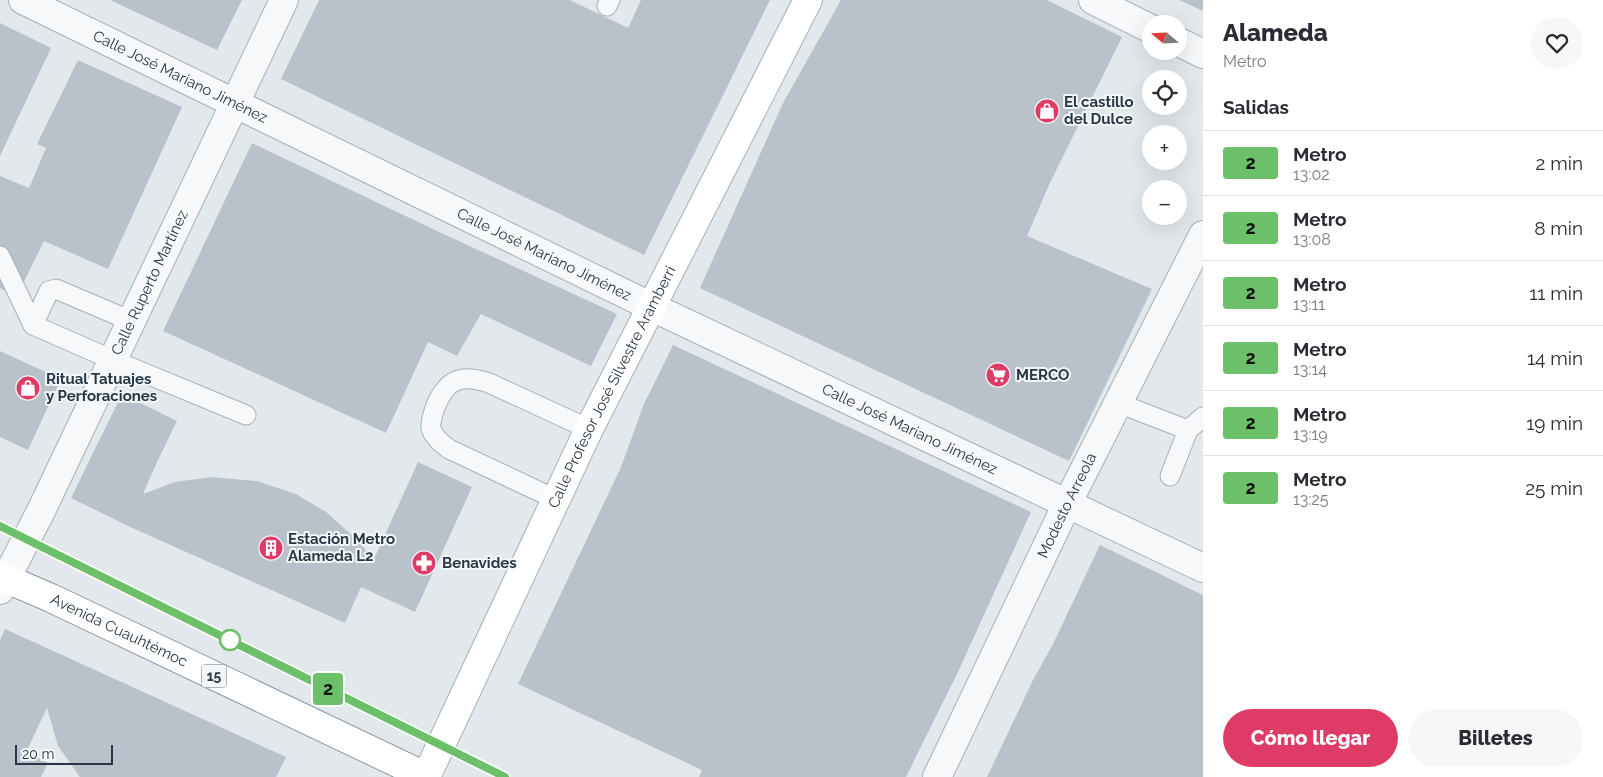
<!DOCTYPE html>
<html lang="es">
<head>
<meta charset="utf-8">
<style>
  body { margin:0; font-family:Raleway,sans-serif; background:#f7f7f7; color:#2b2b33; height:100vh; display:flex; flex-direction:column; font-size:19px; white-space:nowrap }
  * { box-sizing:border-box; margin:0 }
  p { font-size:16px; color:#7c7c81 }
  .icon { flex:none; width:28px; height:28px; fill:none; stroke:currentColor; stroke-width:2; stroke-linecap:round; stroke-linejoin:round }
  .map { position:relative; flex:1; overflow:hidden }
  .panel { display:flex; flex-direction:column; background:#fff; width:400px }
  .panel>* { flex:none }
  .badge { padding:0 10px; border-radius:4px; font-size:18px; line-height:32px }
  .needle { width:32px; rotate:289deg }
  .fabs { position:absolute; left:1142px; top:15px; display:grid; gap:10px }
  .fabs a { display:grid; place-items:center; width:45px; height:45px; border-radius:50%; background:#fff; box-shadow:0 5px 20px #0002; font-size:25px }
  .scale { position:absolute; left:15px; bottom:12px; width:98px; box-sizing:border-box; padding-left:5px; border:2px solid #283747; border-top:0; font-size:14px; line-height:18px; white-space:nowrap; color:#283747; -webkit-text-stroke:4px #f3f7f9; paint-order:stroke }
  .map>.badge { position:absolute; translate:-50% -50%; box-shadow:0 0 0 2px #fff }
  h2 { padding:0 20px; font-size:19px; line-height:45px }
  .round { display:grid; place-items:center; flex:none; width:52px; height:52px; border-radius:26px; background:#f7f7f7 }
  .head { display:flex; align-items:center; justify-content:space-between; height:85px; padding:0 20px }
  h1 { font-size:24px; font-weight:800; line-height:38px }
  .cta { display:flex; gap:10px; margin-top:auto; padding:10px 20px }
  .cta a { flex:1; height:58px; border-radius:30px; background:#de3c67; color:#fff; font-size:20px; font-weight:800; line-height:58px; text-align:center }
  .cta a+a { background:#f7f7f7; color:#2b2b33 }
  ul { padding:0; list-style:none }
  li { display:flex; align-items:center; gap:15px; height:65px; padding:0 20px; border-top:1px solid #e1e1e2 }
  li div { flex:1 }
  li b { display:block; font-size:19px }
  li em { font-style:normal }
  li .badge { min-width:55px; font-weight:700; text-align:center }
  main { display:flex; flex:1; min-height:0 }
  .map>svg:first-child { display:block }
  .building { fill:#b9c2cb }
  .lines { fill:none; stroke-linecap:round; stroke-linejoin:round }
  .lane-casing { stroke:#a7afb8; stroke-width:21 }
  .street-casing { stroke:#a7afb8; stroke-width:30 }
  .secondary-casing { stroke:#a7afb8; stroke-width:30 }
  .highway-casing { stroke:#8997a5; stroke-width:30 }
  .lane { stroke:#f7f8fa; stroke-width:19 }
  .street { stroke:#f7f8fa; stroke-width:28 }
  .secondary { stroke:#fff; stroke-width:28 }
  .highway { stroke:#fff; stroke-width:28 }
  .line-casing { stroke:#fff; stroke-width:11 }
  .line { stroke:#6bc069; stroke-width:8 }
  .stop-dot { fill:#fff; stroke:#6bc069; stroke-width:2.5 }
  .labels { text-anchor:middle; stroke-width:4; stroke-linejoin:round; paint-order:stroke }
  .shield { fill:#f3f7f9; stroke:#65717c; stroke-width:1 }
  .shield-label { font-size:14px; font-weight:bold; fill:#283747 }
  .street-label { font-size:15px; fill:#283747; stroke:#f3f7f9 }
  .poi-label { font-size:15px; font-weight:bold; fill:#283747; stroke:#f3f7f9; text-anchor:start }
</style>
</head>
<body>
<main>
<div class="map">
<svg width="1203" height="777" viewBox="0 0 1203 777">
  <rect width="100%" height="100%" fill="#e3e8ed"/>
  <!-- building -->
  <g class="building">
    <path d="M110,0H242L217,50Z"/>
    <path d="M319,0H570L628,28L641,0H770L644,255L281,79Z"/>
    <path d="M841,0H1047L1122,37L1049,185L1027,236L1152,289L1069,461L700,288L783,103Z"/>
    <path d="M1179,0H1203V11Z"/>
    <path d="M0,23L51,48L0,156Z"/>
    <path d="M78,60L182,107L108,269L44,241L17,296L0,288V176L29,188L46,148L37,144Z"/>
    <path d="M252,143L435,230L617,314L591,366L481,314L457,356L428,342L386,433L163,331Z"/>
    <path d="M673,345L1031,512L957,674L906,777H699L702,770L518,684L621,467L644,404Z"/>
    <path d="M0,351L61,379L28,450L0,437Z"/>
    <path d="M122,394L177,421L157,462L143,494L175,482L211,477L257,481L296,494L326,512L354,537L374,559L418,462L472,487L415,612L361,587L345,623L128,526L71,498Z"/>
    <path d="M1100,545L1203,595V777H987L1033,680L1053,644Z"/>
    <path d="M5,629L286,757L276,777H80L58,746L47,708L26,752L48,763L41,777H0V640Z"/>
  </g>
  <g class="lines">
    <defs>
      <g id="lane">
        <path d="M607,6L610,0"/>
        <path d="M0,256L33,325L113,360L246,415"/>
        <path d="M33,325L49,291L56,289L131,321"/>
        <path d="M1118,403L1188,430L1203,417"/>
        <path d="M1170,476L1188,430"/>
        <path d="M557,500L449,449C442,444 433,437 431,428C430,422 434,411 436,405C448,378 462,374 489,383L589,429"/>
      </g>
      <g id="street">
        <path id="s1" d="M23,0L652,307L1203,568"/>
        <path d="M1093,0L1151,29"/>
        <path d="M1179,42L1203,54"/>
        <path id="s2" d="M0,590L41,511L284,0"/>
        <path id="s3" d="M937,777L1067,504L1203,235"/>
      </g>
      <g id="secondary">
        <path id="s4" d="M426,777L589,429L808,0"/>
      </g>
      <g id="highway">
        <path id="s5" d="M0,576L51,598L427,777"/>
      </g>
    </defs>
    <!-- lane casing -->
    <use href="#lane" class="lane-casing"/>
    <!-- street casing -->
    <use href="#street" class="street-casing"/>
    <!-- secondary casing -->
    <use href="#secondary" class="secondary-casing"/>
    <!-- highway casing -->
    <use href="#highway" class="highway-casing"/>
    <!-- lane -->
    <use href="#lane" class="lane"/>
    <!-- street -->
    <use href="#street" class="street"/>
    <!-- secondary -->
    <use href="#secondary" class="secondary"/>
    <!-- highway -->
    <use href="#highway" class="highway"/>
  </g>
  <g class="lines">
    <defs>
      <path id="line" d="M0,526L505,777"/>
    </defs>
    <!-- line casing -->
    <use href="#line" class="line-casing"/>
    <!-- line -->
    <use href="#line" class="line"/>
  </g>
  <!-- icons -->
  <defs>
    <symbol id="shop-disc" viewBox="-11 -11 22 22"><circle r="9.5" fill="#de3c67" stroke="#f3f7f9"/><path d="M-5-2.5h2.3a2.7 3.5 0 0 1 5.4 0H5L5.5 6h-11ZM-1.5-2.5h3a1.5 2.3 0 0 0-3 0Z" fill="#fff"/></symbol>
    <symbol id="supermarket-disc" viewBox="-11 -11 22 22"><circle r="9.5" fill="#de3c67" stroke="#f3f7f9"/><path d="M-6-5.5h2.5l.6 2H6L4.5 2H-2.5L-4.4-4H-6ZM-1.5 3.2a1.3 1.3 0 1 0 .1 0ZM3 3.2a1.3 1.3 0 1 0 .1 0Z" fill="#fff"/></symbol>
    <symbol id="building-disc" viewBox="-11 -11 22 22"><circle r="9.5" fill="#de3c67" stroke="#f3f7f9"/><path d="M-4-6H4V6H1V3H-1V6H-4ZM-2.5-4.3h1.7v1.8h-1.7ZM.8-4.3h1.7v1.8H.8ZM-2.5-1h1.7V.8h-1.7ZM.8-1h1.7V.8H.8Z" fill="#fff"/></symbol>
    <symbol id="pharmacy-disc" viewBox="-11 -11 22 22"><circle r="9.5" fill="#de3c67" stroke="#f3f7f9"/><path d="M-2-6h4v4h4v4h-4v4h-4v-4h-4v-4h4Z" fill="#fff"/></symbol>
  </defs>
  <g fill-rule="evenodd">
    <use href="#shop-disc" x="1033" y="97" width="28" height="28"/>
    <use href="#supermarket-disc" x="984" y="361" width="28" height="28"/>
    <use href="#shop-disc" x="14" y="374" width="28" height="28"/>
    <use href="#building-disc" x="257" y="534" width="28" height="28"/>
    <use href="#pharmacy-disc" x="410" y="549" width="28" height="28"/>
  </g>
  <!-- markers -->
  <circle class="stop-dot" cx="230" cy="640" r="10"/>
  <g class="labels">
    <!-- shield labels -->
    <rect class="shield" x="201.5" y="664.5" width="25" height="23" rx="4"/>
    <g class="shield-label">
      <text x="214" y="681">15</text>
    </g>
    <!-- street labels -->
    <g class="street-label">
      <text dy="5" stroke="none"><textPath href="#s1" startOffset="175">Calle José Mariano Jiménez</textPath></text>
      <text dy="5" stroke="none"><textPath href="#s1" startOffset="580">Calle José Mariano Jiménez</textPath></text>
      <text dy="5" stroke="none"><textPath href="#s2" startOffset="342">Calle Ruperto Martínez</textPath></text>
      <text dy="5" stroke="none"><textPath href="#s4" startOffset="432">Calle Profesor José Silvestre Aramberri</textPath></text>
      <text dy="5" stroke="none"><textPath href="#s1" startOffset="985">Calle José Mariano Jiménez</textPath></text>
      <text dy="5" stroke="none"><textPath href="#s3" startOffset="301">Modesto Arreola</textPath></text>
      <text dy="5" stroke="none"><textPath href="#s5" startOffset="131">Avenida Cuauhtémoc</textPath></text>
    </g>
    <!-- poi labels -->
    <g class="poi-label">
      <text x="1064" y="107">El castillo<tspan x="1064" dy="17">del Dulce</tspan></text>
      <text x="1016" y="380">MERCO</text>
      <text x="46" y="384">Ritual Tatuajes<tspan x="46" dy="17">y Perforaciones</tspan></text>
      <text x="288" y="544">Estación Metro<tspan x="288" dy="17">Alameda L2</tspan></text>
      <text x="442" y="568">Benavides</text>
    </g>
  </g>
</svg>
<div class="fabs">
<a><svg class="needle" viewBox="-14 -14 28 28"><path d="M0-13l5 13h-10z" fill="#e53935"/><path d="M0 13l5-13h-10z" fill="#7c7c81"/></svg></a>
<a><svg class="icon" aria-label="locate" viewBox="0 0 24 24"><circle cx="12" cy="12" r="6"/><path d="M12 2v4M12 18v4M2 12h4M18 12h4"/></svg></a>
<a>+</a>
<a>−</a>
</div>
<div class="scale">20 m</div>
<b class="badge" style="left:328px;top:689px;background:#6bc069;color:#111">2</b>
</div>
<section class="panel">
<div class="head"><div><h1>Alameda</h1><p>Metro</p></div><a class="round"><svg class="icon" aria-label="heart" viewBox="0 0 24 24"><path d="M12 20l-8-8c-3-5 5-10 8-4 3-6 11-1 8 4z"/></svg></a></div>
<h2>Salidas</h2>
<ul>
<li><span class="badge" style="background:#6bc069;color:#111">2</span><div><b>Metro</b><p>13:02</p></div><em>2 min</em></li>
<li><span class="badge" style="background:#6bc069;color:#111">2</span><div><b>Metro</b><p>13:08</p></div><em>8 min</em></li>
<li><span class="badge" style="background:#6bc069;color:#111">2</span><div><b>Metro</b><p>13:11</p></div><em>11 min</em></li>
<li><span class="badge" style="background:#6bc069;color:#111">2</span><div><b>Metro</b><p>13:14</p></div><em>14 min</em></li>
<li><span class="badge" style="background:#6bc069;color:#111">2</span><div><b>Metro</b><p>13:19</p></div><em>19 min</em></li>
<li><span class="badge" style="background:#6bc069;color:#111">2</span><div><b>Metro</b><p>13:25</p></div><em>25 min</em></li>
</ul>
<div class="cta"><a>Cómo llegar</a><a>Billetes</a></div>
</section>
</main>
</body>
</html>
